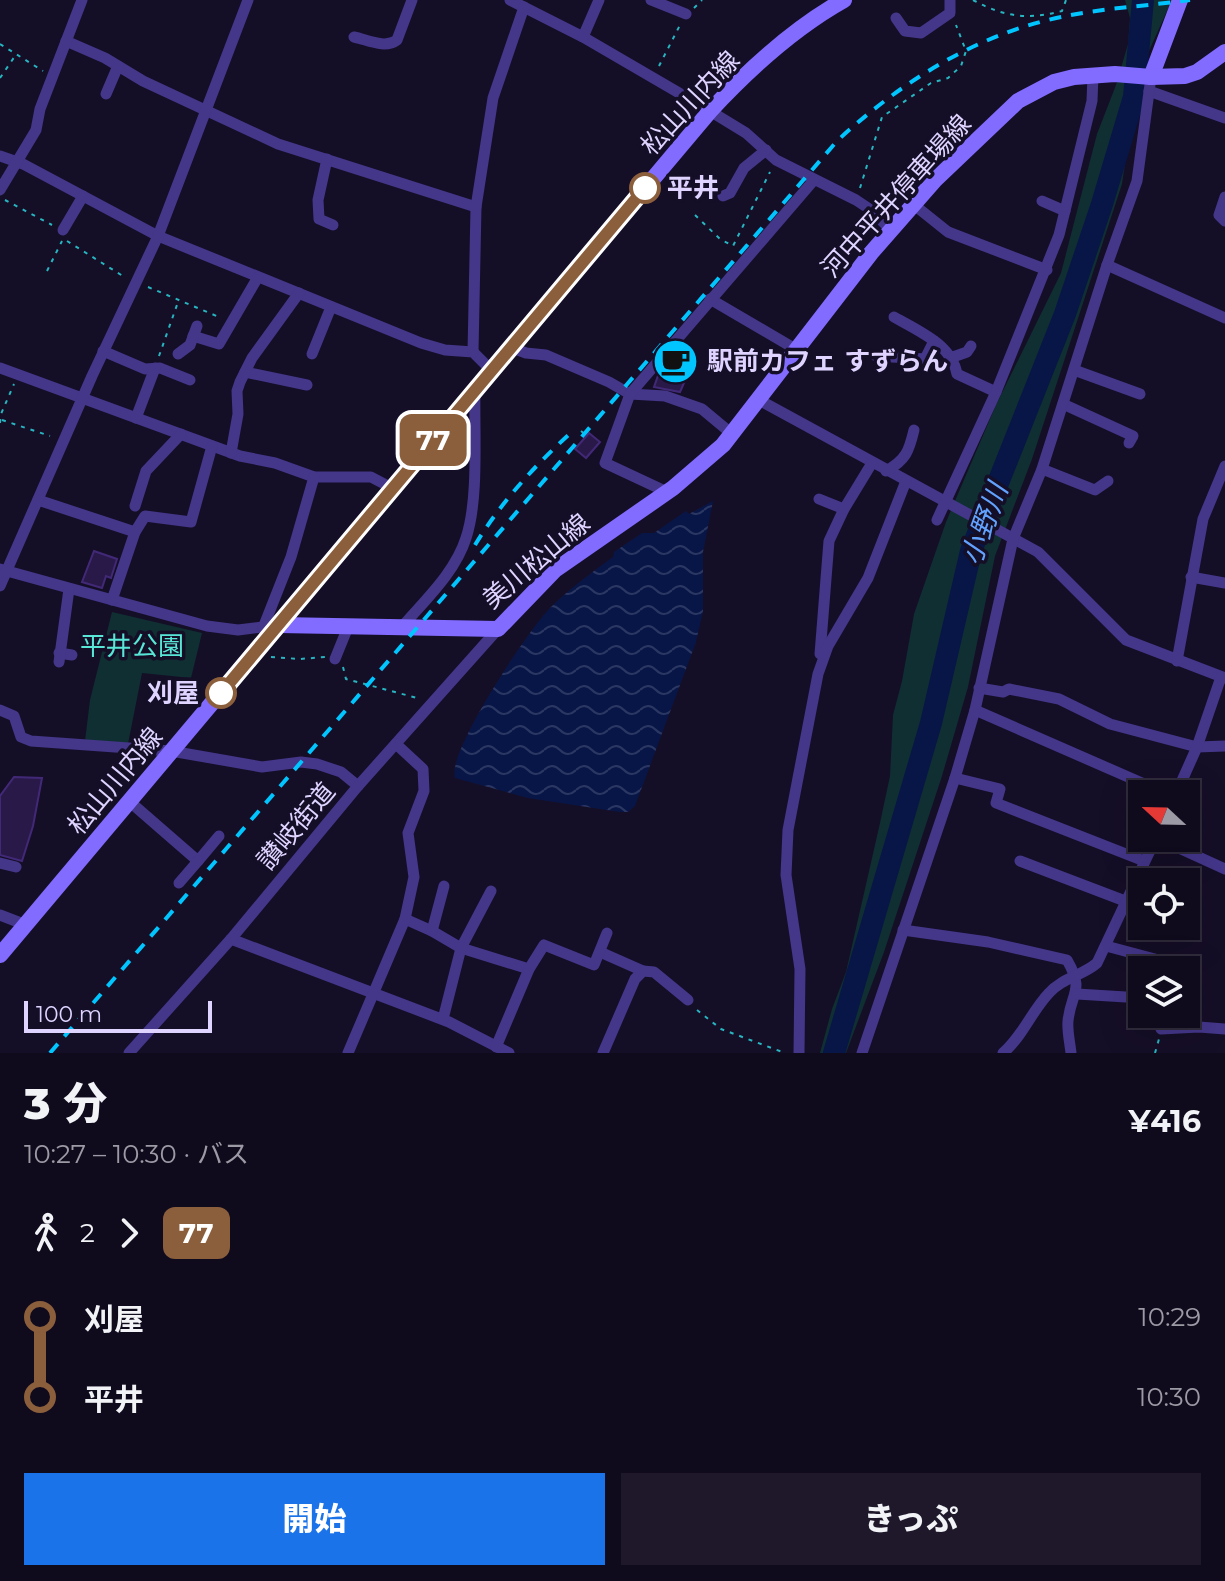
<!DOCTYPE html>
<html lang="ja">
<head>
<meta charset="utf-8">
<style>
  body { margin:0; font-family:Montserrat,"Noto Sans JP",sans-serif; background:#1e182a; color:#f1f3f6; height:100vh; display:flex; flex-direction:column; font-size:30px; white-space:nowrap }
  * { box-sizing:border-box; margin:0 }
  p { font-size:26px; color:#9c9aa4 }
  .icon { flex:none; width:44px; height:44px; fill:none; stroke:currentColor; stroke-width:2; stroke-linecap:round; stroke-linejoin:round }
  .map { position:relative; height:1053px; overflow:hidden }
  .sheet { display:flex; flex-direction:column; background:#100a1d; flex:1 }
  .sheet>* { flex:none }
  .badge { padding:0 16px; border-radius:12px; font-size:28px; line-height:52px }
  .needle { width:52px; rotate:292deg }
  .controls { position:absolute; left:1128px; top:780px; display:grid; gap:16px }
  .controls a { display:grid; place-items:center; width:72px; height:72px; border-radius:0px; background:#100a1d; box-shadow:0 8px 32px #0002,0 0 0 2px #302b3b; font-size:40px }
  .scale { position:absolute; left:24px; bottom:20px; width:188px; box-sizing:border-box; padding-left:8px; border:4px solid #ded4ff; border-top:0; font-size:22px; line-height:28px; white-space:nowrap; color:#ded4ff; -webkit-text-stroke:6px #150e27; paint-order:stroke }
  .map>.badge { position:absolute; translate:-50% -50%; box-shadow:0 0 0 4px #fff }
  .legs { display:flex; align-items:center; gap:12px; height:88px; padding:0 24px; font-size:26px }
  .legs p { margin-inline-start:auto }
  .summary { display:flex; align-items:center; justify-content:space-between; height:136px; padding:0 24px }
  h1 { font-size:44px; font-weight:800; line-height:60px }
  .action { display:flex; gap:16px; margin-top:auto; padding:16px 24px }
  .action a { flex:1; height:92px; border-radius:0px; background:#1a73e8; color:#fff; font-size:32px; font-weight:800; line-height:92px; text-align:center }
  .action a+a { background:#1e182a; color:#f1f3f6 }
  ul { padding:0 24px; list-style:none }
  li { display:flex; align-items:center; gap:28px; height:80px; font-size:30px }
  li i { display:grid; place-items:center; width:12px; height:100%; margin:0 10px; background:currentColor }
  li i::after { content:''; width:20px; height:20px; margin:-10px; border:6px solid; border-radius:50%; background:#100a1d }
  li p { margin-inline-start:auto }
  li:first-child i { background:linear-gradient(#0000 50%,currentColor 0) }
  li:last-child i { background:linear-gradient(currentColor 50%,#0000 0) }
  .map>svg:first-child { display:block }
  .green { fill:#102f32 }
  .water { fill:url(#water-waves) }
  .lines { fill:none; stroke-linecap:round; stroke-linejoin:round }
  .river { stroke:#071647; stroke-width:22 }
  .building { fill:#291949; stroke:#422977; stroke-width:2 }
  .path { stroke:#27b5c0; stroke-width:2; stroke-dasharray:4 6; stroke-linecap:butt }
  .street { stroke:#443689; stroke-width:11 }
  .secondary { stroke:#826bff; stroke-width:16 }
  .rail { stroke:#00c5ff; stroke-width:4; stroke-dasharray:12 10; stroke-linecap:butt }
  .line-1-casing { stroke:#fff; stroke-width:18 }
  .line-1 { stroke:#8b5e3c; stroke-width:12 }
  .stop-1-dot { fill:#fff; stroke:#8b5e3c; stroke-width:4 }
  .labels { text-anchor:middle; stroke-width:7; stroke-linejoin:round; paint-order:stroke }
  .street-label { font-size:26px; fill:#ded4ff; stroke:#150e27 }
  .stop-label { font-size:26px; font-weight:bold; fill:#ded4ff; stroke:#150e27; text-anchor:start }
  .poi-label { font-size:26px; font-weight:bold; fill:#ded4ff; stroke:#150e27; text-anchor:start }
  .park-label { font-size:26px; fill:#58e7d6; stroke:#150e27 }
  .water-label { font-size:28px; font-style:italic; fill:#62a2ff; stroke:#150e27 }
</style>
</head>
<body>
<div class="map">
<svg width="1225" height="1053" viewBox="0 0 1225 1053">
  <defs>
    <pattern id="water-waves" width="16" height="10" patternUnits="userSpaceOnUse" patternTransform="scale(2)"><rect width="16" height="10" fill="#071647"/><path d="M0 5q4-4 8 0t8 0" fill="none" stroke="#2b3763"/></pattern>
  </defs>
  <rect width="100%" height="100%" fill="#150e27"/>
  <!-- green -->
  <g class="green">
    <path d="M1125,0H1172L1143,64L1132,116L1122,184L1032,459L995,556L968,687L942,776L884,952L846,1053H820L832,1009L846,972L880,823L890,776L893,715L902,681L914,614L946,522L996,405L1061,273L1097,134L1116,85L1128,44L1130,18Z"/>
    <path d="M112,612L202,633L191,678L142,673L128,744L85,741L90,700Z"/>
  </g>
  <!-- water -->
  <path class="water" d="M713,501L703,552V611L696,642L635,806L628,812H620L528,798L455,778C446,753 529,629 550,608C569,589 591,573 613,557L614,552L642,533H654L686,511L689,514Z"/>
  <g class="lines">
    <!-- river -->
    <path class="river" d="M834,1053L931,723L971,551L1065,314L1102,204L1134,97L1143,0"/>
  </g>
  <!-- building -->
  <g class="building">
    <path d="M675,355L693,362L680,392L654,387L659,373L663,375Z"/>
    <path d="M589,433L600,442L586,458L575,449Z"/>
    <path d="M94,551L117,559L111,578L106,576L102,588L82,582Z"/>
    <path d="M14,777L42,778L33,826L22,861L0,855V796Z"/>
  </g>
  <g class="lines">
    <!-- path -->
    <g class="path">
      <path d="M973,0C1004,17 1027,20 1062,11L1066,0"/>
      <path d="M694,8L702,0"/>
      <path d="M0,44L43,71"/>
      <path d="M659,66L680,25"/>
      <path d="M0,78L15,56"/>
      <path d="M860,188L882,117L931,83L948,78L961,66L966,51L956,25"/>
      <path d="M5,200L52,225"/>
      <path d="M695,215L720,239L733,246L770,172"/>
      <path d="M67,241L126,278"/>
      <path d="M47,271L62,241"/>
      <path d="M148,287L219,317"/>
      <path d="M159,356L178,302"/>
      <path d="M2,420L50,436"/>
      <path d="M0,423L1,414L14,384"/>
      <path d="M581,431L587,436"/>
      <path d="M271,657L300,659L325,657"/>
      <path d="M343,667L346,679L421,699"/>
      <path d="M697,1010L721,1029L785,1053"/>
      <path d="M1155,1053L1159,1039"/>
    </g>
    <!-- street -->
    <g class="street">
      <path d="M510,0L583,37L710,111L746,133L776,160L856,200L871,210L891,230"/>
      <path d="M651,0L686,14"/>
      <path d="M896,18L905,31L921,33L950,13V0"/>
      <path d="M354,37C368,40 385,49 397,40L412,0"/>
      <path d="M583,37L599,0"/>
      <path d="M66,41L105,58L143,81L278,144L476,207"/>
      <path d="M1149,91L1225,118"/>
      <path d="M106,94L118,66"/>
      <path d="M0,156L23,164L158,236L421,343L445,350L473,352L491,370"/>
      <path d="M327,159L318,200L319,219L333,225"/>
      <path d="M0,190L36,130L40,109L82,0"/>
      <path d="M723,196L730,193L744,168L766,150"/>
      <path d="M1225,197L1219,215L1225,221"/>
      <path d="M1042,201L1065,211"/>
      <path d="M913,204L948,232L1047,270"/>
      <path d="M63,230L83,196"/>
      <path d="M1107,265L1225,318"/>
      <path d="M710,299L797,350"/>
      <path d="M894,317C919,331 952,345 957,374L996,392"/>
      <path d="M193,336L219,344L258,277"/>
      <path d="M510,347L526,353L546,355L609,382L630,394L665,396L702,409L732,434"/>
      <path d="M103,351L145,369L160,368L190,380"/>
      <path d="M473,352L476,207L493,98L524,7"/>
      <path d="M178,354L190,345L197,326"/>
      <path d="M312,354L331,307"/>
      <path d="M876,356L925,359L934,341"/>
      <path d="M953,357L967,352L971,346"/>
      <path d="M0,368L240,456L275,463L314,477H371L392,488"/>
      <path d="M1074,370L1140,394"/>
      <path d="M245,372L307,385"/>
      <path d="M759,400L1038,552L1126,640L1225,678"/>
      <path d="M1063,404L1133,436L1129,443"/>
      <path d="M136,418L155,368"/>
      <path d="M231,453L238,414L237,391L240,382L252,358L299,293"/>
      <path d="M1042,469L1095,490L1108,481"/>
      <path d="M886,471C906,460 909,451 914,430"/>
      <path d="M667,492L605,463L630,394L814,180"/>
      <path d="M819,499L844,509"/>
      <path d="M38,500L135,532L145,516L191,522L212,446"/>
      <path d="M135,506L146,471L181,434"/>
      <path d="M937,520L996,392L1059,235L1092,101L1093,75"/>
      <path d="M0,569L207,626L238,630L279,625"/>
      <path d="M1191,577L1225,583"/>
      <path d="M0,586L92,376L158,236L248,0"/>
      <path d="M112,600L135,532"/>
      <path d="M263,628L291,557L314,477"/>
      <path d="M401,628C424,601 455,573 466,538C479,499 474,434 475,391"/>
      <path d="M59,653L72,655"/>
      <path d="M820,654L829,541L844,509L872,463"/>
      <path d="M335,659L348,627"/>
      <path d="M1177,661L1203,519L1225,466"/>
      <path d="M59,662L69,589"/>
      <path d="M979,688L1003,692L1009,689L1059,699L1110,724L1197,747L1225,746"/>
      <path d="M0,710L14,716L21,737L31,741L171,751L262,767L301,762L317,764L341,772L358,786"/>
      <path d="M975,710L1167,794"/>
      <path d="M955,778L1000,789L996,803L1144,861"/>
      <path d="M1176,794L1197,747L1221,677"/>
      <path d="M129,801L198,861L219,836"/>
      <path d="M1157,838L1225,869"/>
      <path d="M1020,861L1125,901"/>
      <path d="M0,863L16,867"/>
      <path d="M179,883L198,861"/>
      <path d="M0,915L26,925"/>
      <path d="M405,919L432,931L461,948L529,969"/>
      <path d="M903,930L988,942L1067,960C1085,991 1071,992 1068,1021C1067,1031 1070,1043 1071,1053"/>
      <path d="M432,931L444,886"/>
      <path d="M231,939L449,1022L509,1053"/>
      <path d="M1106,946L1181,966L1180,970"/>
      <path d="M600,952L643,971"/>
      <path d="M1077,994L1142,998"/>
      <path d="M1164,1014L1161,1029L1199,1027L1225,1029"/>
      <path d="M443,1019L461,948L491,891"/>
      <path d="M496,1047L529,969L544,945L594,965L607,933"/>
      <path d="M129,1053L231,939L358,786L498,629"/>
      <path d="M348,1053L405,919L414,877L408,833L424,791L423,769L396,744"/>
      <path d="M603,1053L635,979L643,971L654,972L688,1000"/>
      <path d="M799,1053L800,969L786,875L788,830L818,674L828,646L868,578L906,481"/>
      <path d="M862,1053L955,778L975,710L1013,539L1042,469L1107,265L1137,181L1151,77"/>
      <path d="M1003,1053C1023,1036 1031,1012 1049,993C1062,978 1082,976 1097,963L1156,838"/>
    </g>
    <!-- secondary -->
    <g class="secondary">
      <path d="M1151,77L1180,0"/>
      <path d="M279,625L498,629L555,570L673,488L723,445L871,253L935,180L1018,101L1054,82L1074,77L1115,74L1151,77L1185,76L1197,72L1225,52"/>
      <path d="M0,955L710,111C749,69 794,28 844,0"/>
    </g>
    <!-- rail -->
    <g class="rail">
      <path d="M475,545C501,502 537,463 574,430"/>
      <path d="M50,1053L837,141C901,82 975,35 1061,17C1103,8 1147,6 1190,0"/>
    </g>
  </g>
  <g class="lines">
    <defs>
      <path id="line-1" d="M221,693L645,188"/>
    </defs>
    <!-- line-1 casing -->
    <use href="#line-1" class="line-1-casing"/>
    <!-- line-1 -->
    <use href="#line-1" class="line-1"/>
  </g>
  <!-- icons -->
  <defs>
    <symbol id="cafe-disc" viewBox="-11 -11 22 22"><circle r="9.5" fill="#00c5ff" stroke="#150e27"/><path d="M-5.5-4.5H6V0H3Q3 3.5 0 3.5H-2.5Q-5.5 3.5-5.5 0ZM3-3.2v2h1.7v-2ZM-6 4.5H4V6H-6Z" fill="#111"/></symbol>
  </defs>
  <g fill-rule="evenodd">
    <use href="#cafe-disc" x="650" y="336" width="51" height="51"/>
  </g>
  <!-- markers -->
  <g class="stop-1-dot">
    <circle cx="645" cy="188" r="14"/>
    <circle cx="221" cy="693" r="14"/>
  </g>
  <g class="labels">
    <!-- street labels -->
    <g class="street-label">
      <text transform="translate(690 103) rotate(-47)" y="9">松山川内線</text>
      <text transform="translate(896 196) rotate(-48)" y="9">河中平井停車場線</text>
      <text transform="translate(536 561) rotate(-40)" y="9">美川松山線</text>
      <text transform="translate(115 781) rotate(-50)" y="9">松山川内線</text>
      <text transform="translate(296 826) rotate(-50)" y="9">讃岐街道</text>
    </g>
    <!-- stop labels -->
    <g class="stop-label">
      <text x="667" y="197">平井</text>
      <text x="199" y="702" text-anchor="end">刈屋</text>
    </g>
    <!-- poi labels -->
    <g class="poi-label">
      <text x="707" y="370">駅前カフェ すずらん</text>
    </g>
    <!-- park labels -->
    <g class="park-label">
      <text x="132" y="655">平井公園</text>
    </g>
    <!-- water labels -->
    <g class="water-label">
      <text transform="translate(984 524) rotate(-70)" y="10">小野川</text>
    </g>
  </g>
</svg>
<div class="controls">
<a><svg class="needle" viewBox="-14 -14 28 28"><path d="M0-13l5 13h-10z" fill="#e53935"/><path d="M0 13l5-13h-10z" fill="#9c9aa4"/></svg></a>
<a><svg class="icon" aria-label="locate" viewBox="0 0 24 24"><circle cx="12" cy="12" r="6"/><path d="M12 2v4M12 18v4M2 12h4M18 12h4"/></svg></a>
<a><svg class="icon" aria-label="layers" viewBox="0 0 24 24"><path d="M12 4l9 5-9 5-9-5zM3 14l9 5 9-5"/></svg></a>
</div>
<div class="scale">100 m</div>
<b class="badge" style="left:433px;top:440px;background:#8b5e3c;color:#fff">77</b>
</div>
<section class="sheet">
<div class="summary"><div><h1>3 分</h1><p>10:27 – 10:30 · バス</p></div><b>¥416</b></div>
<div class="legs"><svg class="icon" aria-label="walk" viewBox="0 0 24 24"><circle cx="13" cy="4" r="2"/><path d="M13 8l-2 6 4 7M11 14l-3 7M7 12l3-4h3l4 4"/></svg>2<svg class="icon" aria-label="forward" viewBox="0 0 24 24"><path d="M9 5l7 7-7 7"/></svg><b class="badge" style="background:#8b5e3c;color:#fff">77</b></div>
<ul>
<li><i style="color:#8b5e3c"></i><b>刈屋</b><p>10:29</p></li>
<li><i style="color:#8b5e3c"></i><b>平井</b><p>10:30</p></li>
</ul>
<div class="action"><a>開始</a><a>きっぷ</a></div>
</section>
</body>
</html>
